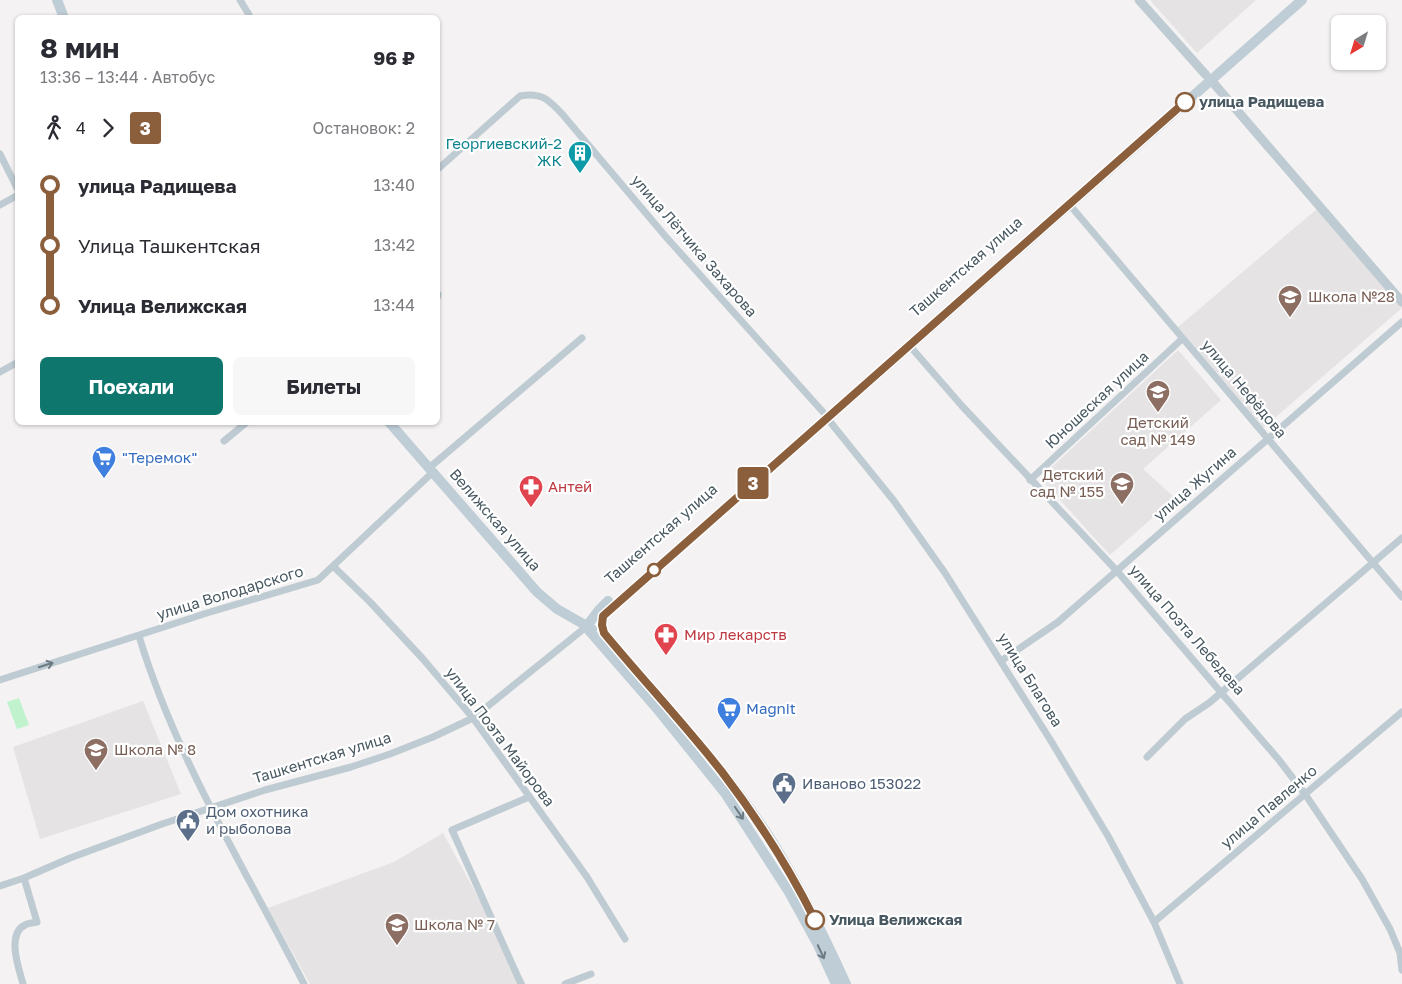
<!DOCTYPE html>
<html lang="ru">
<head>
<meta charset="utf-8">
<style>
  body { margin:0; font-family:"Golos Text",sans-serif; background:#f7f7f7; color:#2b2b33; height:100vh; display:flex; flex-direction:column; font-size:19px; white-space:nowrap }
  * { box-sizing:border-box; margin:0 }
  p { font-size:16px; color:#7c7c81 }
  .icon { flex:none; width:28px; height:28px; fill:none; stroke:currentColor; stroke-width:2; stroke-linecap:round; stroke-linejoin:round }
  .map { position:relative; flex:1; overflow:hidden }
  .sheet { position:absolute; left:15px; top:15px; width:425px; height:410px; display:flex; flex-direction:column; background:#fff; border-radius:8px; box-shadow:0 1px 4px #0004 }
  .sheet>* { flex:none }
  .badge { padding:0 10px; border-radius:4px; font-size:18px; line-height:32px }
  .needle { width:32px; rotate:218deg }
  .tools { position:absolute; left:1331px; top:15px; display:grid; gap:10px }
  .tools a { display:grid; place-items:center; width:55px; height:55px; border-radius:8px; background:#fff; box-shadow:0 1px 4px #0004; font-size:25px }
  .map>.badge { position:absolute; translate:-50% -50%; box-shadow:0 0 0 2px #fff }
  .legs { display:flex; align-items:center; gap:8px; height:55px; padding:0 25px; font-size:16px }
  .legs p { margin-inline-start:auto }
  .head { display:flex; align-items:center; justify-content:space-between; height:85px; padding:0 25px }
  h1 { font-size:28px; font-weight:700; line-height:38px }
  .cta { display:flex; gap:10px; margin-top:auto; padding:10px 25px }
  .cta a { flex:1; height:58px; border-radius:8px; background:#0f766e; color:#fff; font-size:20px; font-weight:700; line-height:58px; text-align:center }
  .cta a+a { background:#f7f7f7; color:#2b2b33 }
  ul { padding:0 25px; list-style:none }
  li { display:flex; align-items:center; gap:18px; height:60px; font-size:19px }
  li i { display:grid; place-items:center; width:8px; height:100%; margin:0 6px; background:currentColor }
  li i::after { content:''; width:12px; height:12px; margin:-6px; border:4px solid; border-radius:50%; background:#fff }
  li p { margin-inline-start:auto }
  li:first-child i { background:linear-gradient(#0000 50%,currentColor 0) }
  li:last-child i { background:linear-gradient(currentColor 50%,#0000 0) }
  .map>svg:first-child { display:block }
  .education { fill:#e5e3e4 }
  .green { fill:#c0f2ce }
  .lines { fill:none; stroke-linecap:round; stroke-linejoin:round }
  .minor { stroke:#bfcbd2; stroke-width:7 }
  .tertiary { stroke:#bfcbd2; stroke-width:9 }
  .secondary { stroke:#bfcdd6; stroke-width:10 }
  .oneway { stroke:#6c7a83 }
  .oneway2 { stroke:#6c7b84 }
  .line-1-casing { stroke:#fff; stroke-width:11 }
  .line-1 { stroke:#8b5e3c; stroke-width:8 }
  .stop-1-dot { fill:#fff; stroke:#8b5e3c; stroke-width:2.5 }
  .labels { text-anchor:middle; stroke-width:4.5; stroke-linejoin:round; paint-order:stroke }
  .stop-label { font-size:15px; font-weight:bold; fill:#485861; stroke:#fff; text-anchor:start }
  .culture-label { font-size:15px; fill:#0d838f; stroke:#fff; text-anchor:end }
  .street-label { font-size:15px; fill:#485861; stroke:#fff }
  .education-label { font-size:15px; fill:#785e54; stroke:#fff; text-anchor:start }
  .shop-label { font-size:15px; fill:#366cbe; stroke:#fff; text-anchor:start }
  .health-label { font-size:15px; fill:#be3a42; stroke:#fff; text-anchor:start }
  .service-label { font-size:15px; fill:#4e5e75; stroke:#fff; text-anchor:start }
</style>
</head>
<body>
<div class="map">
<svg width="1402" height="984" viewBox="0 0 1402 984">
  <rect width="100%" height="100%" fill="#f4f2f2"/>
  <!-- education -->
  <g class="education">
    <path d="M1150,0H1256L1197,53Z"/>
    <path d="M1318,208L1402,306V308L1263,428L1178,327Z"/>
    <path d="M1178,350L1221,400L1143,469L1175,498L1110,555L1040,478Z"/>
    <path d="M143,701L181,794L40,839L13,747Z"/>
    <path d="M443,833L526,984H310L268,908L394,862Z"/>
  </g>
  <!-- green -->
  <path class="green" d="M19,698L29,725L17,729L7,702Z"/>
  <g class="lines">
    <!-- minor -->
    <g class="minor">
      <path d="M240,0L251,18"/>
      <path d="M0,154L18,190"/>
      <path d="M438,169L520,96C542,92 549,100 563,115L666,237L823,412"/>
      <path d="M1069,204L1402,597"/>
      <path d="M0,205L18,195"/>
      <path d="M438,294V296"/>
      <path d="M909,345L962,406L1117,571L1279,760L1305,794L1362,879L1390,929L1400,953L1402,970"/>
      <path d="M0,372L18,362"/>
      <path d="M827,418L894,501L945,573L1051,741L1108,836L1154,922L1180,984"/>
      <path d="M224,441L247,422"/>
      <path d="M429,468L582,338"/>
      <path d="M1030,480L1182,339"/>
      <path d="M334,567L370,602L423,659L473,718L587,877L625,939"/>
      <path d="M139,636C176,759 246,870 304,984"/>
      <path d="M1001,661L1058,622L1402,322"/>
      <path d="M0,680L207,613L318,580L433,472"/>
      <path d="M1147,757L1185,719L1209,703L1402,538"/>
      <path d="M0,886L24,878L70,858L162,824L265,790L351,767L390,754L433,737L473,718L586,627"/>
      <path d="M1154,922L1402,712"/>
      <path d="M23,984C19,969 6,934 25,925C28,923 33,923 37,922L24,878"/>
      <path d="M521,984L452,830L529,797"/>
      <path d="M565,984L591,974"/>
    </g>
    <!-- tertiary -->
    <g class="tertiary">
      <path d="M1139,0L1206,75"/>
      <path d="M1210,79L1402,302"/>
    </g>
    <!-- secondary -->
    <g class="secondary">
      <path d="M57,0L64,18"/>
      <path d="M389,422L537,592L557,609L592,629"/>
      <path d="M586,627L599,610L608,601"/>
      <path d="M586,627L659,711L725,793L789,892L817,943L836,984"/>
      <path d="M846,984C824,936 801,888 773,843C725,767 661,702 604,633L602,625L603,616L1302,0"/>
    </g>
  </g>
  <!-- one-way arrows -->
  <defs><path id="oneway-shaft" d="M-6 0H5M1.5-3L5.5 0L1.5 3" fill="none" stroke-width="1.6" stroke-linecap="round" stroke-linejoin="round" transform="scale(1.25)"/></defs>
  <use class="oneway" href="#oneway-shaft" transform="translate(46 665) rotate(-18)"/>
  <g class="oneway2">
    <use href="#oneway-shaft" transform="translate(739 813) rotate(56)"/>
    <use href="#oneway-shaft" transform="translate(821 952) rotate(65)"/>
  </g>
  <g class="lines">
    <defs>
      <path id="line-1" d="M815,920C789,868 758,819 722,772C685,725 643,680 604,633L602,625L603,616L1185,102"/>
    </defs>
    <!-- line-1 casing -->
    <use href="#line-1" class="line-1-casing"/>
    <!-- line-1 -->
    <use href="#line-1" class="line-1"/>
  </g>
  <!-- icons -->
  <defs>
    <symbol id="building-pin" viewBox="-11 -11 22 30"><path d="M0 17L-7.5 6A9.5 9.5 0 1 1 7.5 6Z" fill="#0f9aa8" stroke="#fff"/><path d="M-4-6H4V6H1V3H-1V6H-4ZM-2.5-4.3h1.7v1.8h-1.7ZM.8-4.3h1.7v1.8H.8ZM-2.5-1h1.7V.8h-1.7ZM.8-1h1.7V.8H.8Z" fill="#fff"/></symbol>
    <symbol id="school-pin" viewBox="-11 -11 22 30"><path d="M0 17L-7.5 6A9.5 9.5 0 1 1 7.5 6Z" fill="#8d6e63" stroke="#fff"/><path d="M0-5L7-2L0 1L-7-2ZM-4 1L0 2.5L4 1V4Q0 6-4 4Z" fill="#fff"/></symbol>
    <symbol id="supermarket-pin" viewBox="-11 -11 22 30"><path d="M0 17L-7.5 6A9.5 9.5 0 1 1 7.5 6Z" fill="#3f7fe0" stroke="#fff"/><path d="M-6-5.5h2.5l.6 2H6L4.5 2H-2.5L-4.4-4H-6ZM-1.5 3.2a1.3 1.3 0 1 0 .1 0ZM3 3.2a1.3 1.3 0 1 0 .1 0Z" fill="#fff"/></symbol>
    <symbol id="pharmacy-pin" viewBox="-11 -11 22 30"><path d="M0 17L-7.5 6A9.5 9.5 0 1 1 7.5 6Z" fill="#e0444e" stroke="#fff"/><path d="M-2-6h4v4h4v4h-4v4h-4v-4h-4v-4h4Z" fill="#fff"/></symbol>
    <symbol id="civic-pin" viewBox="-11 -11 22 30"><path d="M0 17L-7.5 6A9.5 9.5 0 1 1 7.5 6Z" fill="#5c6f8a" stroke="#fff"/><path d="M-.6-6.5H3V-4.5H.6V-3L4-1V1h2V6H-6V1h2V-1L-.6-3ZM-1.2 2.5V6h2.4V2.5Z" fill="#fff"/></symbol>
  </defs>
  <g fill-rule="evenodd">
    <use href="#building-pin" x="566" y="139" width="28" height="38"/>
    <use href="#school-pin" x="1276" y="283" width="28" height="38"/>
    <use href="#school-pin" x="1144" y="378" width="28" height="38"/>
    <use href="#supermarket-pin" x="90" y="444" width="28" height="38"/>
    <use href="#school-pin" x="1108" y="470" width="28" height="38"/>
    <use href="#pharmacy-pin" x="517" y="473" width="28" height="38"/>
    <use href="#pharmacy-pin" x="652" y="621" width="28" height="38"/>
    <use href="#supermarket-pin" x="715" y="695" width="28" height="38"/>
    <use href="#school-pin" x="82" y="736" width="28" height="38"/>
    <use href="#civic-pin" x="770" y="770" width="28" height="38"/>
    <use href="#civic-pin" x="174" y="807" width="28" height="38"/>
    <use href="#school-pin" x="383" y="911" width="28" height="38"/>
  </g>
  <!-- markers -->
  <g class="stop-1-dot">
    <circle cx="1185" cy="102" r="9"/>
    <circle cx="654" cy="570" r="6"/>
    <circle cx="815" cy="920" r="9"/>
  </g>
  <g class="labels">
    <!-- stop labels -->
    <g class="stop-label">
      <text x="1199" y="107">улица Радищева</text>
      <text x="829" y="925">Улица Велижская</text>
    </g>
    <!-- culture labels -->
    <g class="culture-label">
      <text x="562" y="149">Георгиевский-2<tspan x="562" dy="17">ЖК</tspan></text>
    </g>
    <!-- street labels -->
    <g class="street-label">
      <text transform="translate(694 246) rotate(49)" y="5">улица Лётчика Захарова</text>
      <text transform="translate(966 267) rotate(-41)" y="5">Ташкентская улица</text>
      <text transform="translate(1244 389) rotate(50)" y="5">улица Нефёдова</text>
      <text transform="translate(1097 400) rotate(-43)" y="5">Юношеская улица</text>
      <text transform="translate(1195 484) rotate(-41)" y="5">улица Жугина</text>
      <text transform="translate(495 520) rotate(49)" y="5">Велижская улица</text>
      <text transform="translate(661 534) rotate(-41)" y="5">Ташкентская улица</text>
      <text transform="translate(230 593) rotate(-17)" y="5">улица Володарского</text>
      <text transform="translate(1187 630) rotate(49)" y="5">улица Поэта Лебедева</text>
      <text transform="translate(1030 680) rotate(58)" y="5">улица Благова</text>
      <text transform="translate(500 737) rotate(53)" y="5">улица Поэта Майорова</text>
      <text transform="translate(322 758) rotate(-17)" y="5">Ташкентская улица</text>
      <text transform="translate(1269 807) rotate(-40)" y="5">улица Павленко</text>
    </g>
    <!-- education labels -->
    <g class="education-label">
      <text x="1308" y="302">Школа №28</text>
      <text x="1158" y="428" text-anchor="middle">Детский<tspan x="1158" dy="17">сад № 149</tspan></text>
      <text x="1104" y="480" text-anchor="end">Детский<tspan x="1104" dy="17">сад № 155</tspan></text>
      <text x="114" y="755">Школа № 8</text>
      <text x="414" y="930">Школа № 7</text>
    </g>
    <!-- shop labels -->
    <g class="shop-label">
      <text x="122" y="463">"Теремок"</text>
      <text x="746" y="714">Magnit</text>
    </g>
    <!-- health labels -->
    <g class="health-label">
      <text x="548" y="492">Антей</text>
      <text x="684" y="640">Мир лекарств</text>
    </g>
    <!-- service labels -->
    <g class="service-label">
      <text x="802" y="789">Иваново 153022</text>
      <text x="206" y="817">Дом охотника<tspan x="206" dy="17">и рыболова</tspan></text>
    </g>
  </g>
</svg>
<div class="tools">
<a><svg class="needle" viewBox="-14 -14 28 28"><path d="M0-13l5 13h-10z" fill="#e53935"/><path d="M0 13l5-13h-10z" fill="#7c7c81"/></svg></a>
</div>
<b class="badge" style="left:753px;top:483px;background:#8b5e3c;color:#fff">3</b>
<section class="sheet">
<div class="head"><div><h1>8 мин</h1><p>13:36 – 13:44 · Автобус</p></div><b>96 ₽</b></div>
<div class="legs"><svg class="icon" aria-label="walk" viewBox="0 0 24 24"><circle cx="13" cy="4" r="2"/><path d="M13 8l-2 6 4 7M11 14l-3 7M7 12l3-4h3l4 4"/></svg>4<svg class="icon" aria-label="forward" viewBox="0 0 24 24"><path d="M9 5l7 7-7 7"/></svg><b class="badge" style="background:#8b5e3c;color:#fff">3</b><p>Остановок: 2</p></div>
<ul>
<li><i style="color:#8b5e3c"></i><b>улица Радищева</b><p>13:40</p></li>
<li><i style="color:#8b5e3c"></i><span>Улица Ташкентская</span><p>13:42</p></li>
<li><i style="color:#8b5e3c"></i><b>Улица Велижская</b><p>13:44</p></li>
</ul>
<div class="cta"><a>Поехали</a><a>Билеты</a></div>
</section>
</div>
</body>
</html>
